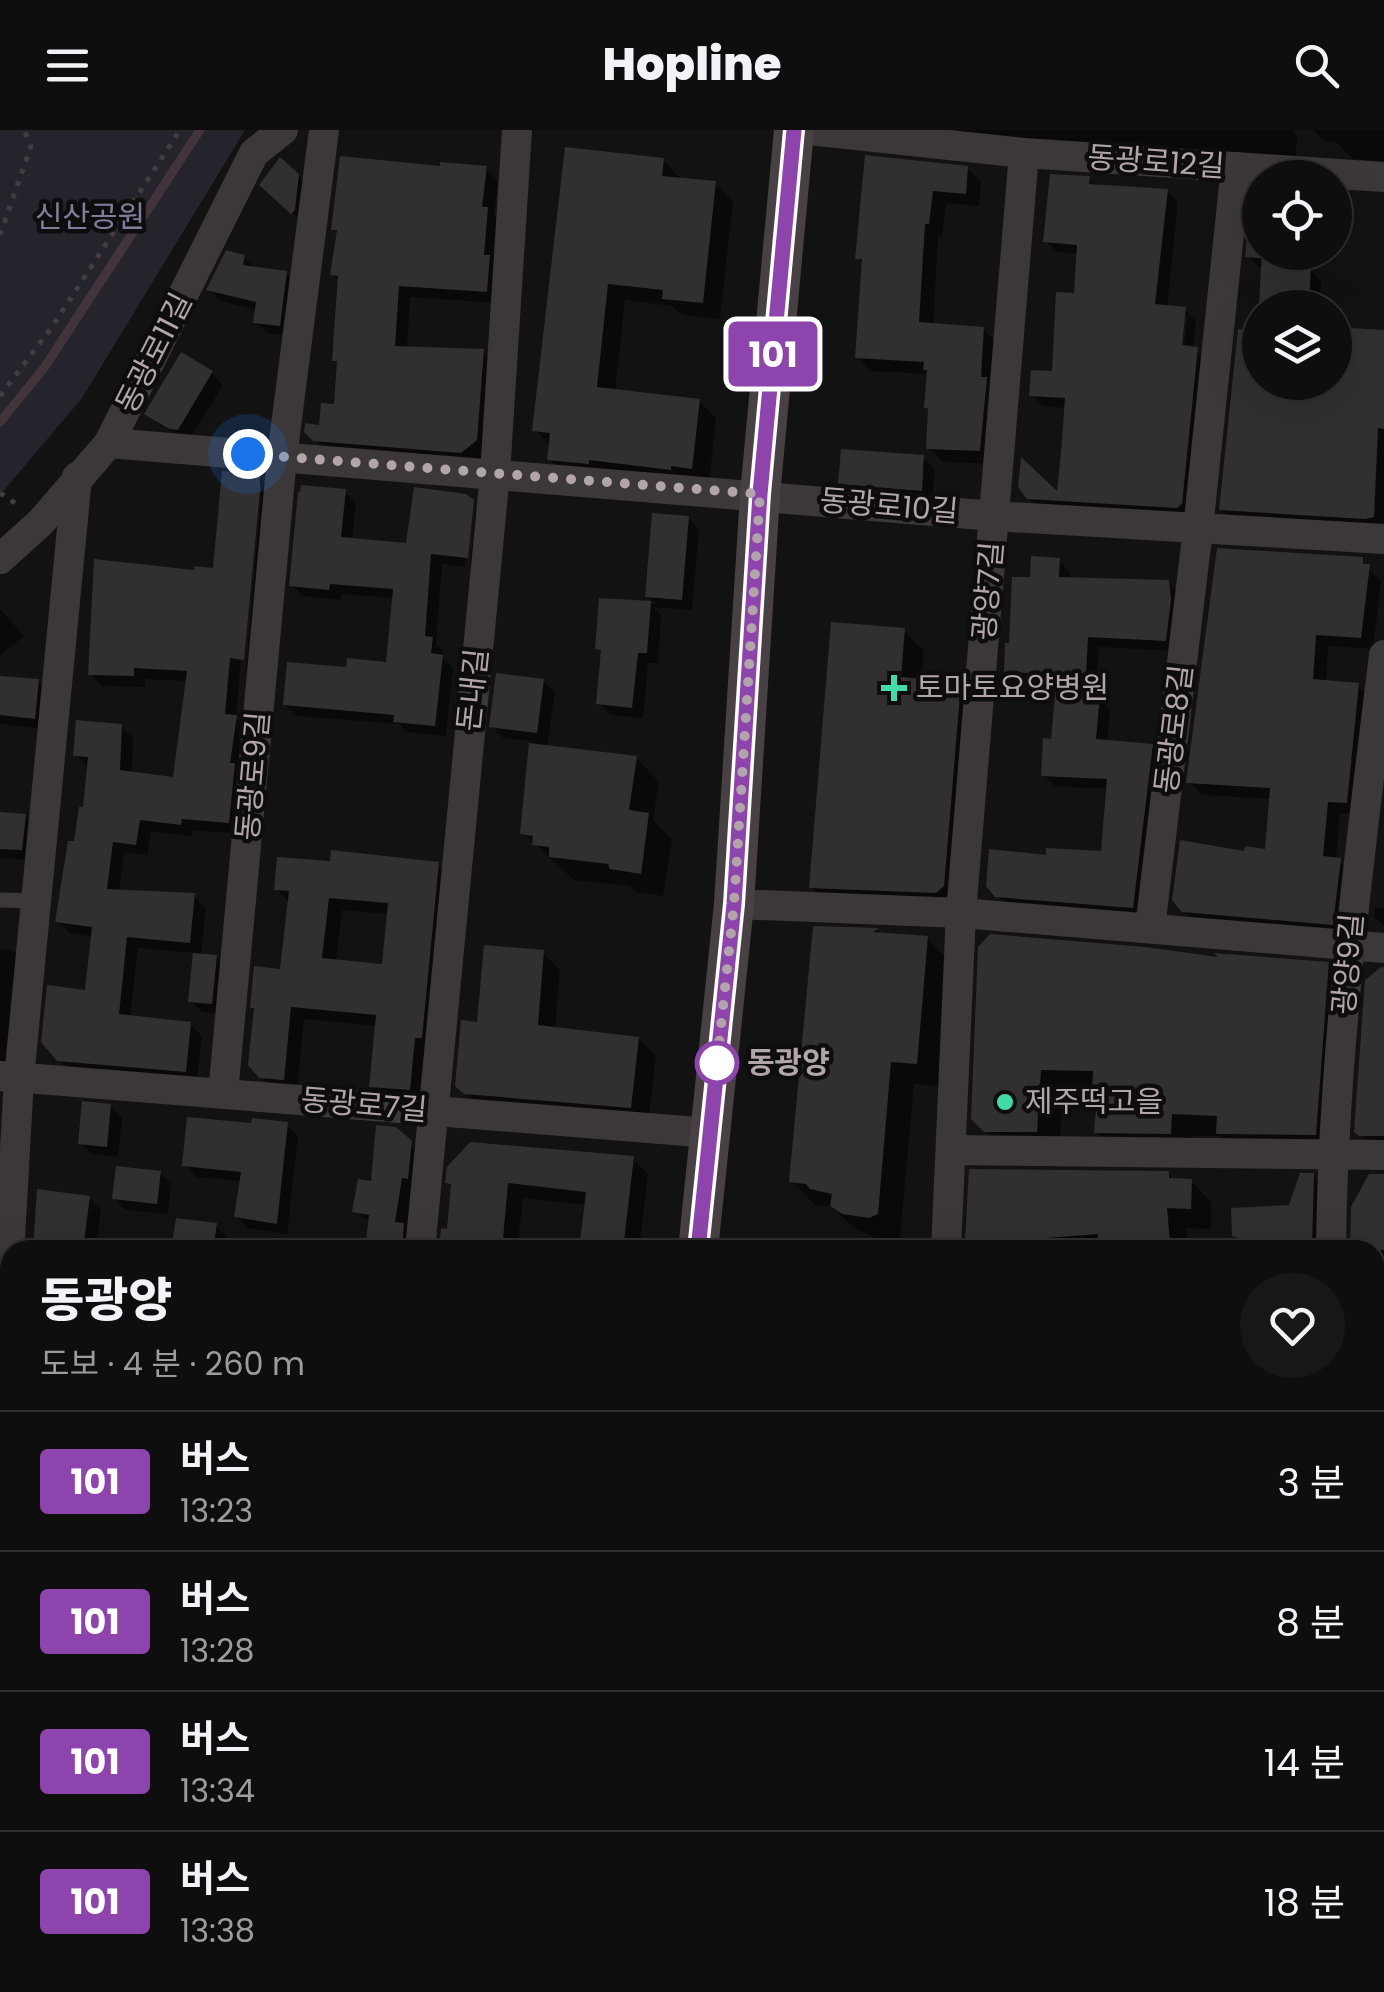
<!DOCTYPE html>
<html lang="ko">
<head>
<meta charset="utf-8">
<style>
  body { margin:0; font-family:Poppins,"Noto Sans KR",sans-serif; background:#171717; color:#f1f3f6; height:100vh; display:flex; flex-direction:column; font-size:38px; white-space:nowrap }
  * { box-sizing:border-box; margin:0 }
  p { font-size:32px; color:#9b9c9e }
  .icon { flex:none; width:55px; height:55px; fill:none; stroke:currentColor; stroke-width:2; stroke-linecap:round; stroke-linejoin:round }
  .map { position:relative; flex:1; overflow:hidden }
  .side { position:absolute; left:0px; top:1110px; width:1385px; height:752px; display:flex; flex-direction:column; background:#0e0e0e; border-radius:30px 30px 0 0; box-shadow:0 10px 40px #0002,0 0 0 2px #2e2e2e }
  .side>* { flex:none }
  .badge { padding:0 20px; border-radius:8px; font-size:35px; line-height:65px }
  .fabs { position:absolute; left:1242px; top:30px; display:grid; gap:20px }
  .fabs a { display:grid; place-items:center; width:110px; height:110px; border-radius:50%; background:#0e0e0e; box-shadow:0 10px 40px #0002,0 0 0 2px #2e2e2e; font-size:50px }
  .you { position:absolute; width:50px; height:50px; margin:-25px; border:8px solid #fff; border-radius:50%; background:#1a73e8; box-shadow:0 0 0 15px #1a73e833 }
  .map>.badge { position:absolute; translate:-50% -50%; box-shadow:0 0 0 5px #fff }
  .round { display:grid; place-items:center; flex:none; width:105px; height:105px; border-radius:52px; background:#171717 }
  .headline { display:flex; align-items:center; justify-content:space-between; height:170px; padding:0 40px }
  h1 { font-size:48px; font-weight:800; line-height:75px }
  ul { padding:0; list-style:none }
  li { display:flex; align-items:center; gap:30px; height:140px; padding:0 40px; border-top:2px solid #2e2e2e }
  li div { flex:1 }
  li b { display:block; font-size:38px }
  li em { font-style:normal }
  li .badge { min-width:110px; font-weight:700; text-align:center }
  header { display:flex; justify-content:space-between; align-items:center; height:130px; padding:0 40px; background:#0e0e0e; font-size:45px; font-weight:800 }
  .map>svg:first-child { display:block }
  .built { fill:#201e1e }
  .green { fill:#25242c }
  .shadow { fill:#0007; fill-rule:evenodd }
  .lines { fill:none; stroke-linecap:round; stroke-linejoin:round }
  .stream { stroke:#43343c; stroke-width:9 }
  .building { fill:#322f30; fill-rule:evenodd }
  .path { stroke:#433d3f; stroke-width:5; stroke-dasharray:5 8; stroke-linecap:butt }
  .lane { stroke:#3c3839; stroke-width:15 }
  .street { stroke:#3c3839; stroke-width:30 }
  .secondary { stroke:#474143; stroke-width:40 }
  .line-casing { stroke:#fff; stroke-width:22 }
  .line { stroke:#8e44ad; stroke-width:15 }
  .walk { stroke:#b2a5a9; stroke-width:10; stroke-dasharray:0 18 }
  .poi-dot { fill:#42dba7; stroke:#0e0d0d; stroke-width:4 }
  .stop-dot { fill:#fff; stroke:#8e44ad; stroke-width:5 }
  .labels { text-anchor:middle; stroke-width:9; stroke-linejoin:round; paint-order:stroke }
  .street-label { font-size:30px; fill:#b2a5a9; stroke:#0e0d0d }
  .park-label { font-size:30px; fill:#7f7e9b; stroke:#0e0d0d }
  .poi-label { font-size:30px; fill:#b2a5a9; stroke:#0e0d0d; text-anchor:start }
  .stop-label { font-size:30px; font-weight:bold; fill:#b2a5a9; stroke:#0e0d0d; text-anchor:start }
</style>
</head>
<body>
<header><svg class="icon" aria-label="menu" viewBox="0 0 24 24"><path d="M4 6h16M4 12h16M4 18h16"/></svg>Hopline<svg class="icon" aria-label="search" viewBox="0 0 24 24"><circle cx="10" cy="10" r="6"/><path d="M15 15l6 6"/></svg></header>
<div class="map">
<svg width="1384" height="1862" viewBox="0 0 1384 1862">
  <rect width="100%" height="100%" fill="#131212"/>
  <!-- built -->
  <path class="built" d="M0,1417L10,1419V1852L336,1853L335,1862H0Z"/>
  <!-- green -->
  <g class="green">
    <path d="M0,0H245L82,268L0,365Z"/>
    <path d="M69,1852H326V1853L325,1862H68Z"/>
  </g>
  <!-- shadow -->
  <g class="shadow">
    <path d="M885,0H1292L1297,6L1295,35Z"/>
    <path d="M1313,0H1384V32L1353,29L1336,12L1323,10Z"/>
    <path d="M868,28L967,38L981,52L979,76L946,73L942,107H938L933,196L983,199L997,213L994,334L943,332L929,318L931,281L926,277L929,244L871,241L857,227L864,134L858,128Z"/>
    <path d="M663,30L680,48L715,54L733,71L720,189L682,185L672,176L625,170L615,262L699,271L716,288L709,355L567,347L550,329L551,316L535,300Z"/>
    <path d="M442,39H486L498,51L494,86L499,92L498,173L410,167L407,219L483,222L495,234L489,323L474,334L328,322L307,302L321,298L337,277L339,234L335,230L340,152L332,144L339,104L334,99Z"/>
    <path d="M298,46L310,58L304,93L274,66Z"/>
    <path d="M1089,49L1097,57L1167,61L1178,73L1167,178L1185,180L1196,191L1193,219L1208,231L1192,385L1041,380L1029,368L1059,367L1066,278L1043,276L1032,265L1055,244L1076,166L1079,124L1057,122L1046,111ZM1182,186H1187L1183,228H1178Z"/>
    <path d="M1260,60V122H1302L1301,139H1310L1321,150L1319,178H1266L1262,173L1264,137H1259L1248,126Z"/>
    <path d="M244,127L256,139L286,143L297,155L291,206L267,203L255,192L257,180L221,171L210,160Z"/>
    <path d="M1335,200L1384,203V399L1234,392L1221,380L1260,203V252H1335Z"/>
    <path d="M182,226L212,243L223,255L189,310L159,295L148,284Z"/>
    <path d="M923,328L935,339L932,371L852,365L840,353Z"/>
    <path d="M259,347L271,359L255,541L246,540L262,354H256L236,588L247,599L240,704L193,700L192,706L151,701L147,725L124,722L119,762L194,766L206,778L201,826L216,827L227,839L223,884L202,882L191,871L195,823L138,818L130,888L190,894L202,906L197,953L72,942L59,929L88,863L93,807L70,803L58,791L85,680L89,638L76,625L121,596L133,608L132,644L176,649L188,551L145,549V557L102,556L90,544L196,443L215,440Z"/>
    <path d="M344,362L356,373L352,411L408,415L465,366L474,374H471L465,437L442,434L436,514L443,521L442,527L453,538L446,606L407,602L399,594L297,586L285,574L348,540L389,535L394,468L341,464L340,470L303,466L292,455Z"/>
    <path d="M476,376L484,384L479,438L470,437Z"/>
    <path d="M688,388L699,399L692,480L653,477L661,485L658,533H648L643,588L610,585L599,573L603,524L598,518L601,470L656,474L647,466Z"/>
    <path d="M1059,430L1070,442V450L1168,452L1180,464L1176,521L1099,517L1096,568L1110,579L1107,612L1152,616L1164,628L1144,789L1009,777L988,756L1048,728L1103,723L1109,659L1055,656L1043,645L1054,611L1058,554L1018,552L1006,541L1032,450Z"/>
    <path d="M1369,439L1381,451L1373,519L1328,516L1326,553L1358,556L1371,568L1359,685L1340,683L1336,730L1352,743L1345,807L1198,794L1184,781L1246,724L1268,722L1272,669L1202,665L1189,652Z"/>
    <path d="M0,479L24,506L0,525Z"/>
    <path d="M903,500L924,521L921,552L960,555L980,576L962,780L832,778L811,757Z"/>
    <path d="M0,546L38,552L49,563L45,599L0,594Z"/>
    <path d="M543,551L555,562L547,618L636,628L659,652L653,690L672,709L663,766L636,762L630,756L574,750L523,703L531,611L503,608L492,596Z"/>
    <path d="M0,685L25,686L36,698L33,730L0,728Z"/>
    <path d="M437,735L451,749L423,973L386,970L372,956L378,896L304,889L297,963L276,961L261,946L256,881L252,877L282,842L290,773L276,759ZM342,780L389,784L384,837L336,832Z"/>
    <path d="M1375,777L1384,778V796L1374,787Z"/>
    <path d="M815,798L878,801L882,805L927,808L950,832L940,956L914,954L900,1107L893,1111L880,1110L856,1099L830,1076L815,1075L792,1051Z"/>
    <path d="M981,818L1328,835L1351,857L1338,1027L1241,1026L1221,1006H1194L1193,1025H1119L1097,1002L1094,962H1063L1059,1024L996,1011L973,988Z"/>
    <path d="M0,819L12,820L23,831L13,938L0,940Z"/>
    <path d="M543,823L560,840L555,899L638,909L656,926L648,994L484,981L457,955L479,895Z"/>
    <path d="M1384,839V1025L1356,1001Z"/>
    <path d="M110,976L122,988L118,1027L92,1024L80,1013Z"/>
    <path d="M286,995L298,1006L287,1104L248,1098L236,1086L242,1051L196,1047L185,1035L253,996Z"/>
    <path d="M395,999L422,1025L406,1099L414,1107L413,1120H370L371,1093L355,1081L373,1054Z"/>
    <path d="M633,1029L648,1044L639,1120H581L587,1075L523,1068L517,1120H440L449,1101L453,1058L448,1052Z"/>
    <path d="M971,1042L1168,1044L1175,1051H1191L1211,1072V1099L1187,1098L1188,1120H969Z"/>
    <path d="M160,1043L171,1054L168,1084L126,1080L114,1068Z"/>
    <path d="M1313,1045L1333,1065L1331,1120H1235L1234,1081L1290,1078Z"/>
    <path d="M1384,1045V1253L1375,1246V1120H1350Z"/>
    <path d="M89,1068L101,1080L95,1120H35Z"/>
    <path d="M215,1095L227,1107L225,1120H174Z"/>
    <path d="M1375,1281H1384V1474L1375,1473Z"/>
    <path d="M1208,1852H1276L1270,1860Z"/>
    <rect x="1307" y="1852" width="58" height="10"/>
  </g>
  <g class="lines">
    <!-- stream -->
    <path class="stream" d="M0,292L44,238L200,0"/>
  </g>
  <!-- building -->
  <g class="building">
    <path d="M565,17L664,28L662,46L716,51L703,173L662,169L663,160L608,154L597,257L700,269L692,339L671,336V340L589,330V334L547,330L550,303L532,301Z"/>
    <path d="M865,25L968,36L966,64L933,61L929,94H925L919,192L984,197L981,247H987L980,321L926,319L928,278H924L927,240H923L924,232L855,228L862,129H855Z"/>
    <path d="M340,26L440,36V32L487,36L482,77H488L484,125H490L487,162L399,156L395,216L484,219L477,310L461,323L313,311L304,302L305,293L319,295L321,273L334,274L337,231H332L338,146L330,145L337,100H331Z"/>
    <path d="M280,27L299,44L295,80L291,84L259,55Z"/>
    <path d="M1050,44L1090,46L1089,54L1168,59L1155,174L1186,177L1182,215L1198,217L1182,374L1177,378L1027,369L1018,357L1021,327L1057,361L1061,323L1065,268L1029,266L1031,240L1052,241L1056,162L1074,163L1077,115L1043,112Z"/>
    <path d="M1253,57L1260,58V128L1245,127Z"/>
    <path d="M226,120L245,125L243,135L287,141L280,196L253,193L256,172L206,160Z"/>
    <path d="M1262,122H1291L1290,136L1311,137L1309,177L1259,174Z"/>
    <path d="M1335,197L1384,200V299L1378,298L1374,387L1365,389L1219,380L1238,199L1260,201V252H1335Z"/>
    <path d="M181,222L213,241L178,300L169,299L144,284Z"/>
    <path d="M841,319L924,325L922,361L838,354Z"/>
    <path d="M222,341L260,344V360L244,530L230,528L225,584L237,585L230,633H235L229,693L182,689L181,695L140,690L136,715L113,712L107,759L195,763L190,813L127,807L119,884L191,892L186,942L57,931L41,912L47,855L85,860L92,797L55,792L68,711H74L79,677H83L88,627L73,626L76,590L122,594L120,640L173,647L187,541L134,538V546L88,545L94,429L194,440V436L213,438Z"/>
    <path d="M301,355L346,359L341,407L406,413L414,357L466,364L474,370L468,428L431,424L425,506L433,507L431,523L443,525L435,596L393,592L394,585L283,575L287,532L346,537L347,528L386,532L393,459L330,454L329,460L289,456L298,362H300Z"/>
    <path d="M652,383L689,386L682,470L645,467Z"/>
    <path d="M1217,418L1363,427V434H1370L1361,508L1316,505L1313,549L1359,553L1347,673L1328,672L1323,726L1341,728L1333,795L1182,782L1172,770L1180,710L1244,721L1245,716L1265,719L1270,658L1186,653Z"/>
    <path d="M1031,426L1060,428L1059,447L1169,450L1171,469L1166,511L1088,507L1085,564L1100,565L1096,609L1153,614L1133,778L995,767L986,756L989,719L1046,725V718L1101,721L1107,649L1041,646L1043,608L1051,609L1057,544L1004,542L1005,513H1009L1012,447H1030Z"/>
    <path d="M599,468L651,471L647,523H638L632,578L596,574L601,520L595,519Z"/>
    <path d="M831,492L905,498L901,547L961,553L944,756L936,763L809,758Z"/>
    <path d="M496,543L544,549L537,603L489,597Z"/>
    <path d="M0,546L39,549L35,589L0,585Z"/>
    <path d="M529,613L637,626L629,680L649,683L641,744L610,739L608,734L549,727V717L532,715L533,706L520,704Z"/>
    <path d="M0,682L26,684L22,720L0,719Z"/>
    <path d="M331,720L439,732L422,908H415L410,960L369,957L376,885L291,877L284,950L259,948L248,935L254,878H250L254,836L280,839L289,761L274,760L277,727L330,731ZM329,768L388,773L382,834L322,828Z"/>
    <path d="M813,796L879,798L873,802L928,806L917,934L891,932L878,1084L869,1088L842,1084L830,1076L832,1064L810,1059L806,1054L789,1052Z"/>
    <path d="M990,804L1145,817L1218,827L1214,823L1329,832L1316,1005L1216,1004L1217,986L1172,984L1171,1004L1094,1003L1096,978L1091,977L1093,941L1041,940L1037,1002H984L971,989L978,817Z"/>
    <path d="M484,815L544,820L538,895L639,907L631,978L464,964L455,956L461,890L477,892Z"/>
    <path d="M193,823L217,825L212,874L188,872Z"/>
    <path d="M1381,837H1384V1006H1359L1354,1002L1365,850Z"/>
    <path d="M82,971L111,974L107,1017L78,1014Z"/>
    <path d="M187,987L251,993L252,988L288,992L277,1094L234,1087L241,1042L182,1036Z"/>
    <path d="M376,995L396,997L412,1011L408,1049L402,1048L395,1092L404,1093L402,1120H365L369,1085L352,1082L358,1049L371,1051Z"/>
    <path d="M470,1012L634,1026L623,1120H579L586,1062L508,1053L502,1120H439L441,1098L447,1099L451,1054L445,1053L447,1037Z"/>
    <path d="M116,1036L161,1041L157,1074L112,1069Z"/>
    <path d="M969,1039L1169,1041V1048L1192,1049L1191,1079L1167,1078L1170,1113L1097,1120L1098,1104L1046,1108V1120H1014L1015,1113L965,1111Z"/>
    <path d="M1300,1043H1314L1312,1119H1270L1232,1106L1231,1078L1289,1075Z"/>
    <path d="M1369,1044H1384V1120H1350L1351,1077Z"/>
    <path d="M37,1059L90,1066L83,1120H33Z"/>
    <path d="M176,1088L217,1093L213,1120H171Z"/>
  </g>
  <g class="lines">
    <!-- path -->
    <g class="path">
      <path d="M0,105L31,16L24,0"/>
      <path d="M0,266L52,197L180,0"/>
      <path d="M0,363L18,375"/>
    </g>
    <!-- lane -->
    <path class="lane" d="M0,770L36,771"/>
    <!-- street -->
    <g class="street">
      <path d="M809,0L1024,23L1384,47"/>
      <path d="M109,313L994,386L1384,409"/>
      <path d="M0,429L41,392L109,313L254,23L283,0"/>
      <path d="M734,774L961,783L1384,818"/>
      <path d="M1150,798L1198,399L1236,37"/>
      <path d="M0,946L710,1003"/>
      <path d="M223,964L282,327L324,0"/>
      <path d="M951,1020L1384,1025"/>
      <path d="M420,1120L495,344L517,0"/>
      <path d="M946,1120L961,783L1024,23"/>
      <path d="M1331,1120C1333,920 1360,723 1384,525"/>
      <path d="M6,1180L19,948L77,347"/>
      <path d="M0,1398L10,1400"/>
      <path d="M708,1852L799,1862"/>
      <path d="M359,1862V1852"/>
      <path d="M889,1862L890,1852"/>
      <path d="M1082,1862L1083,1852"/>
      <path d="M1286,1862L1287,1852"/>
    </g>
    <!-- secondary -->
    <g class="secondary">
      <path d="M698,1120L734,774L760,365L794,0"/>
      <path d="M0,1179L10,1181"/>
      <path d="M1375,1254L1384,1253"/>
      <path d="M640,1862L641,1852"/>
    </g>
  </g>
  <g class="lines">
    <defs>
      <path id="line" d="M698,1120L734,774L760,364L794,0"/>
    </defs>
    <!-- line casing -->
    <use href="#line" class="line-casing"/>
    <!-- line -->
    <use href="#line" class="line"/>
    <!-- walk -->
    <path class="walk" d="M248,324L760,364L734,774L717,933"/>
  </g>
  <!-- markers -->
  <g class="poi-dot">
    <path d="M889 543h10v10h10v10h-10v10h-10v-10h-10v-10h10z"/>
    <circle cx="1005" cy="972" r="10"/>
  </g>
  <circle class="stop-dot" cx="717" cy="933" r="20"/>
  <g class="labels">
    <!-- street labels -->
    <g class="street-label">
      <text transform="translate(1156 32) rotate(4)" y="10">동광로12길</text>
      <text transform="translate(154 223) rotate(-63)" y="10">동광로11길</text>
      <text transform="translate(889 376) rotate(5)" y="10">동광로10길</text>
      <text transform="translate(988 461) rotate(-85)" y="10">광양7길</text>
      <text transform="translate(473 560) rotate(-84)" y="10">돈내길</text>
      <text transform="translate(1174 599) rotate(-83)" y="10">동광로8길</text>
      <text transform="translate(253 646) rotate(-85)" y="10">동광로9길</text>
      <text transform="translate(1348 834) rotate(-85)" y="10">광양9길</text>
      <text transform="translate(364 975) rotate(5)" y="10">동광로7길</text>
    </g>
    <!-- park labels -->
    <g class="park-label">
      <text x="90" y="97">신산공원</text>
    </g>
    <!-- poi labels -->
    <g class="poi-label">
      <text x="916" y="568">토마토요양병원</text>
      <text x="1025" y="982">제주떡고을</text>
    </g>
    <!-- stop labels -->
    <g class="stop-label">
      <text x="747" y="943">동광양</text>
    </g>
  </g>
</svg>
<div class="fabs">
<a><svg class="icon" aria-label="locate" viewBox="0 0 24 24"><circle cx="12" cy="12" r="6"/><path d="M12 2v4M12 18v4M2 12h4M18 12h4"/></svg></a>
<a><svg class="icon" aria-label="layers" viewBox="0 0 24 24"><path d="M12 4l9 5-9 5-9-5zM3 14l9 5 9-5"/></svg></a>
</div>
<div class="you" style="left:248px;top:324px"></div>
<b class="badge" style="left:773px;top:224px;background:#8e44ad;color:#fff">101</b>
<section class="side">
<div class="headline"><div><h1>동광양</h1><p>도보 · 4 분 · 260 m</p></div><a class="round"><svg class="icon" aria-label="heart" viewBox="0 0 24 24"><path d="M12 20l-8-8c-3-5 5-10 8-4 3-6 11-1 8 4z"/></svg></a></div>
<ul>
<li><span class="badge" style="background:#8e44ad;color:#fff">101</span><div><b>버스</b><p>13:23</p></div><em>3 분</em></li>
<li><span class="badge" style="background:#8e44ad;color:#fff">101</span><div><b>버스</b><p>13:28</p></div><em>8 분</em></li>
<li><span class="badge" style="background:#8e44ad;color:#fff">101</span><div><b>버스</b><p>13:34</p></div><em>14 분</em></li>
<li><span class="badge" style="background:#8e44ad;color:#fff">101</span><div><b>버스</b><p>13:38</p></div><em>18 분</em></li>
</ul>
</section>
</div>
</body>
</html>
